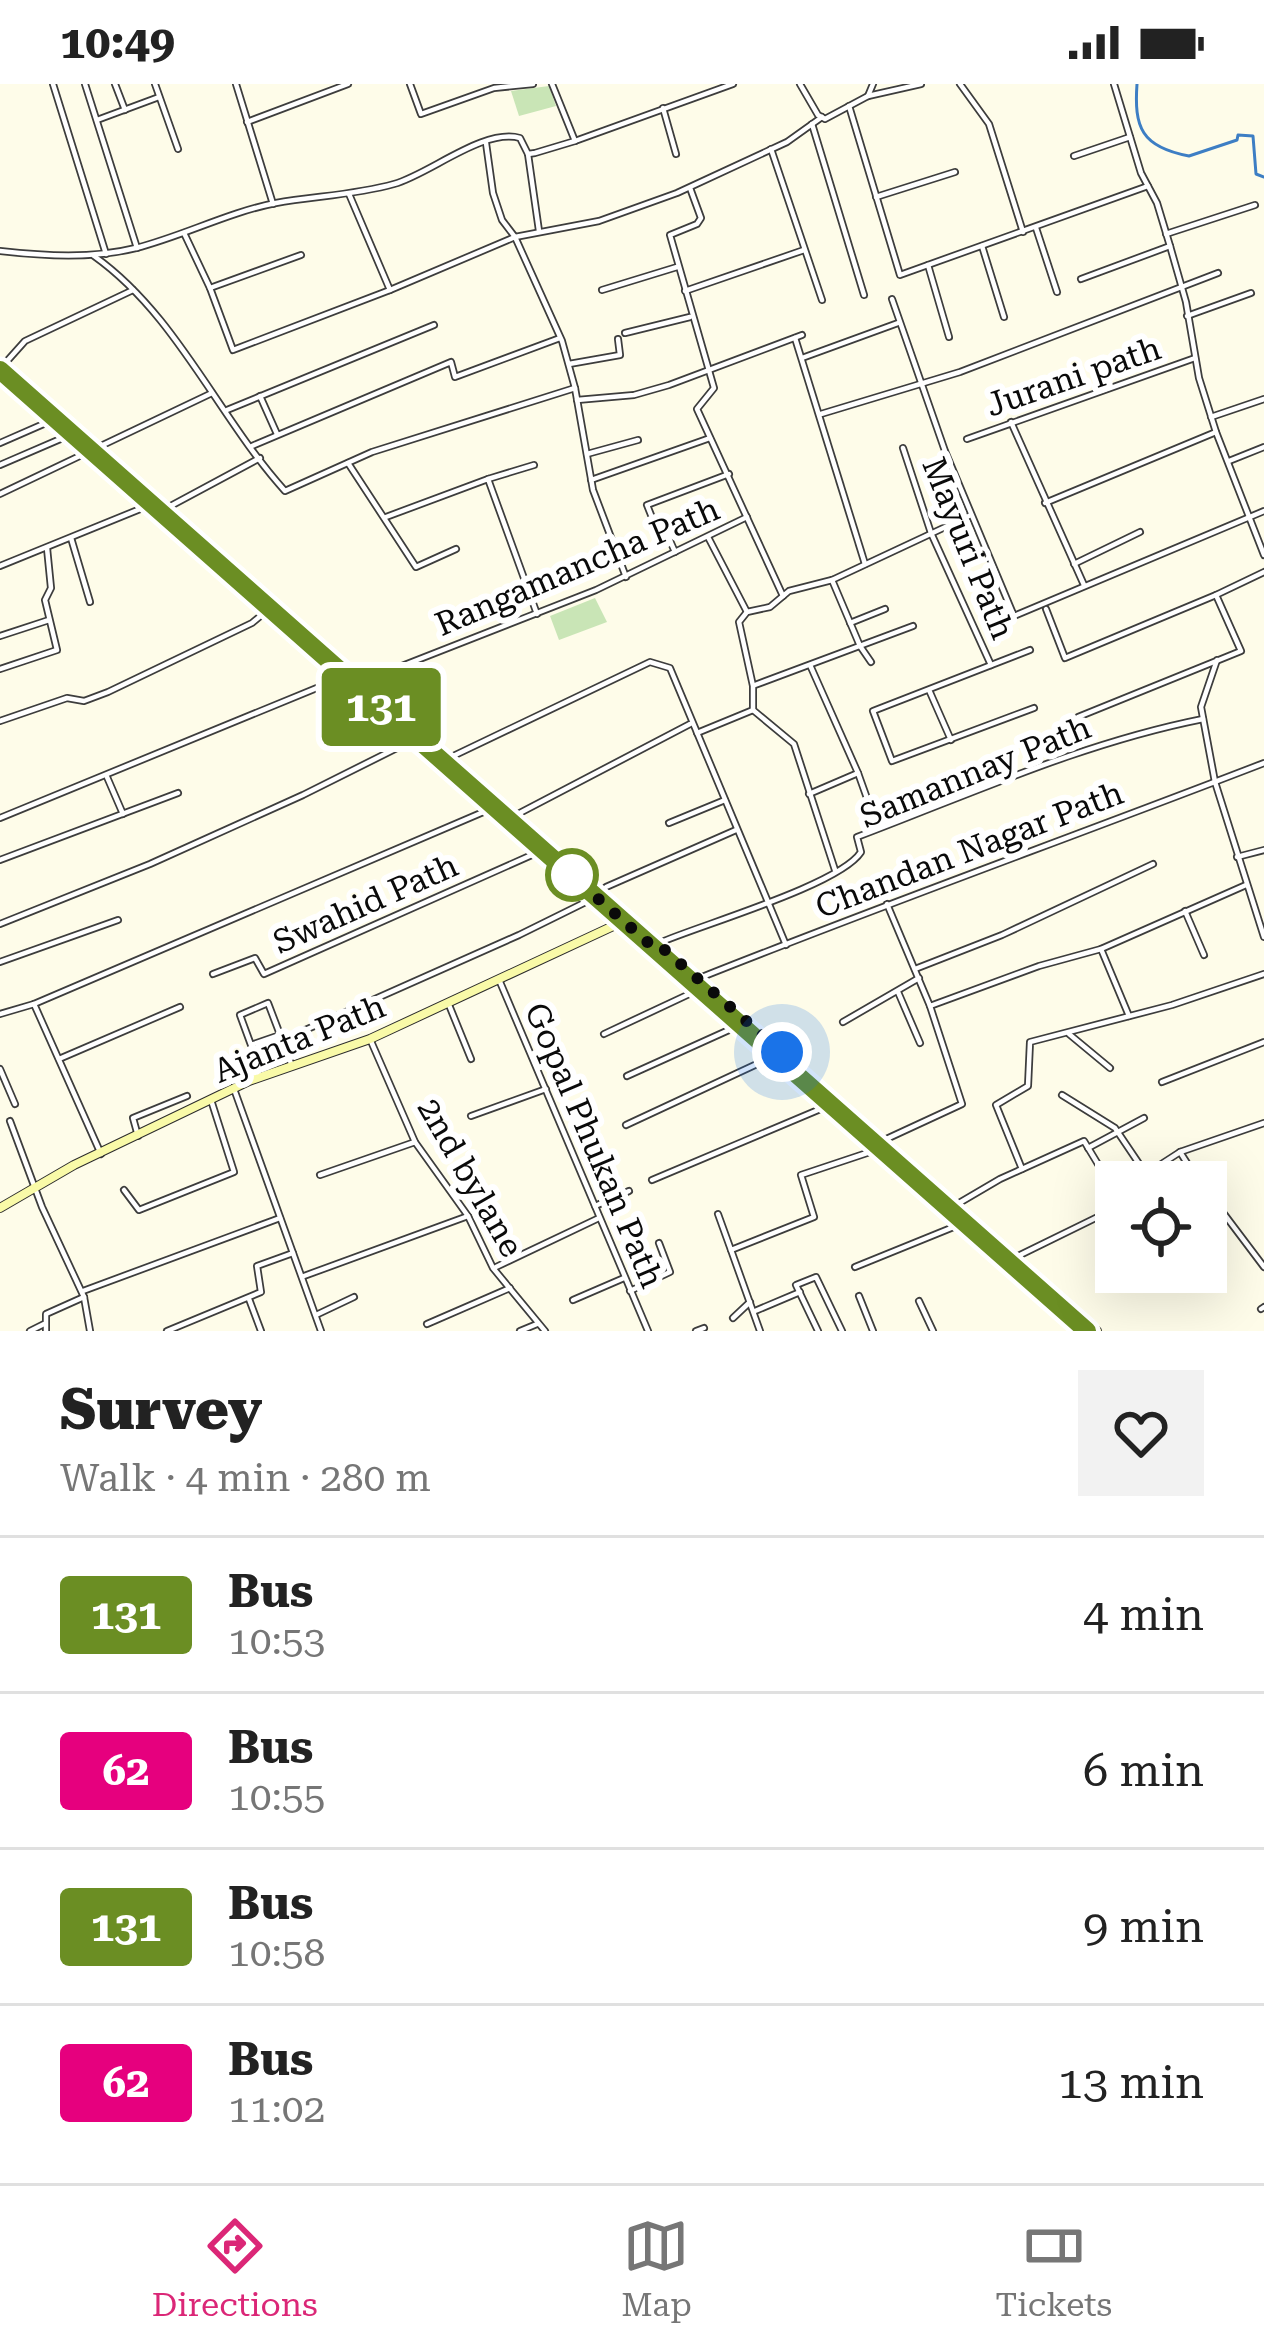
<!DOCTYPE html>
<html lang="en">
<head>
<meta charset="utf-8">
<style>
  body { margin:0; font-family:"Roboto Serif",serif; background:#f2f2f2; color:#222; height:100vh; display:flex; flex-direction:column; font-size:45px; white-space:nowrap }
  * { box-sizing:border-box; margin:0 }
  p { font-size:39px; color:#767676 }
  .icon { flex:none; width:66px; height:66px; fill:none; stroke:currentColor; stroke-width:2; stroke-linecap:round; stroke-linejoin:round }
  .map { position:relative; height:1247px; overflow:hidden }
  .side { display:flex; flex-direction:column; background:#fff; flex:1 }
  .side>* { flex:none }
  .badge { padding:0 24px; border-radius:9px; font-size:42px; line-height:78px }
  .controls { position:absolute; left:1095px; top:1077px; display:grid; gap:24px }
  .controls a { display:grid; place-items:center; width:132px; height:132px; border-radius:0px; background:#fff; box-shadow:0 12px 48px #0002; font-size:60px }
  .you { position:absolute; width:60px; height:60px; margin:-30px; border:9px solid #fff; border-radius:50%; background:#1a73e8; box-shadow:0 0 0 18px #1a73e833 }
  .map>.badge { position:absolute; translate:-50% -50%; box-shadow:0 0 0 6px #fff }
  .round { display:grid; place-items:center; flex:none; width:126px; height:126px; border-radius:0px; background:#f2f2f2 }
  .headline { display:flex; align-items:center; justify-content:space-between; height:204px; padding:0 60px }
  h1 { font-size:57px; font-weight:800; line-height:90px }
  ul { padding:0; list-style:none }
  li { display:flex; align-items:center; gap:36px; height:156px; padding:0 60px; border-top:3px solid #e0e0e0 }
  li div { flex:1 }
  li b { display:block; font-size:45px }
  li em { font-style:normal }
  li .badge { min-width:132px; font-weight:700; text-align:center }
  .status { display:flex; justify-content:space-between; align-items:center; height:84px; padding:0 60px; background:#fff; direction:ltr }
  .status svg { height:33px; fill:currentColor }
  .menu { display:flex; justify-content:space-around; align-items:center; height:168px; border-top:3px solid #e0e0e0; background:#fff; font-size:33px; color:#767676 }
  .menu a { display:grid; justify-items:center; gap:6px }
  .menu .active { color:#db2777 }
  .map>svg:first-child { display:block }
  .green { fill:#c9e5b6 }
  .lines { fill:none; stroke-linecap:round; stroke-linejoin:round }
  .stream { stroke:#3d7ec4; stroke-width:3 }
  .street-casing { stroke:#3d3d3d; stroke-width:8 }
  .secondary-casing { stroke:#2c2c2c; stroke-width:10 }
  .street { stroke:#fff; stroke-width:4.5 }
  .secondary { stroke:#f9faa8; stroke-width:8 }
  .line-casing { stroke:#fff; stroke-width:27 }
  .line { stroke:#6b8e23; stroke-width:18 }
  .walk { stroke:#0a0a0a; stroke-width:12; stroke-dasharray:0 21.6 }
  .stop-dot { fill:#fff; stroke:#6b8e23; stroke-width:6 }
  .labels { text-anchor:middle; stroke-width:12; stroke-linejoin:round; paint-order:stroke }
  .street-label { font-size:33px; fill:#0a0a0a; stroke:#fff }
</style>
</head>
<body>
<div class="status"><b>10:49</b><svg viewBox="0 0 49 12"><path d="M0 12V9h3v3zM5 12V6h3v6zM10 12V3h3v9zM15 12V0h3v12zM26 1h20v11H26zM47 4h2v5h-2z"/></svg></div>
<div class="map">
<svg width="1264" height="1247" viewBox="0 0 1264 1247">
  <rect width="100%" height="100%" fill="#fefce9"/>
  <!-- green -->
  <g class="green">
    <path d="M549,2L556,22L519,32L511,7Z"/>
    <path d="M595,514L607,538L559,556L550,532Z"/>
  </g>
  <g class="lines">
    <!-- stream -->
    <path class="stream" d="M1137,0C1134,43 1141,63 1189,72L1237,56L1238,51L1253,52L1256,90L1264,93"/>
    <defs>
      <g id="street">
        <path d="M53,0L106,170"/>
        <path d="M85,0L137,164"/>
        <path d="M115,0L125,26"/>
        <path d="M155,0L178,65"/>
        <path d="M236,0L273,120"/>
        <path d="M410,0L421,30L494,4L533,0"/>
        <path d="M800,0L818,31L825,35L868,12L921,0"/>
        <path d="M960,0L989,40L1023,148"/>
        <path d="M1114,0L1141,89L1157,119L1170,162L1186,218L1199,294L1216,348L1264,471"/>
        <path d="M868,12L873,0"/>
        <path d="M849,22L900,191L1148,102"/>
        <path d="M663,24L676,70"/>
        <path d="M97,36L159,13"/>
        <path d="M247,38L348,0"/>
        <path d="M812,40L864,211"/>
        <path d="M575,57L733,0"/>
        <path d="M486,59L493,109L502,136L515,153L562,257L575,304L593,406L626,493"/>
        <path d="M771,65L822,216"/>
        <path d="M528,70L539,147"/>
        <path d="M1074,72L1130,53"/>
        <path d="M690,104L701,134L697,140L670,151L714,304L697,325L783,512"/>
        <path d="M876,113L955,88"/>
        <path d="M1036,144L1057,208"/>
        <path d="M184,149L210,204L233,266L390,206L349,110"/>
        <path d="M1166,150L1255,121"/>
        <path d="M982,162L1004,233"/>
        <path d="M0,167C45,172 92,175 136,164C183,152 229,128 276,119C315,112 355,111 394,100C430,90 483,44 520,54L528,70L535,69L575,57L552,0"/>
        <path d="M94,172C177,231 218,333 285,407L372,368L575,304"/>
        <path d="M928,181L949,253"/>
        <path d="M1081,195L1170,162"/>
        <path d="M210,204L301,171"/>
        <path d="M390,206L515,153L599,137L677,109L787,58L822,33"/>
        <path d="M602,206L677,183"/>
        <path d="M685,207L804,166"/>
        <path d="M892,215L945,367L1014,532L1264,427"/>
        <path d="M1187,232L1251,209"/>
        <path d="M625,249L690,233"/>
        <path d="M795,254L865,480"/>
        <path d="M802,274L898,239"/>
        <path d="M8,276L25,257L133,206"/>
        <path d="M569,280L620,271L618,255"/>
        <path d="M260,312L277,350"/>
        <path d="M577,316L634,311L669,301L802,251"/>
        <path d="M227,326L434,241"/>
        <path d="M821,330L960,288L1218,189"/>
        <path d="M1211,333L1264,315"/>
        <path d="M1011,338L1084,501"/>
        <path d="M967,355L1195,274"/>
        <path d="M0,359L55,335"/>
        <path d="M252,362L451,278L455,293L560,254"/>
        <path d="M903,364L931,449L991,581"/>
        <path d="M587,370L638,356"/>
        <path d="M1229,377L1264,363"/>
        <path d="M348,379L416,483L456,465"/>
        <path d="M0,381L72,350"/>
        <path d="M488,395L534,381"/>
        <path d="M591,396L710,354"/>
        <path d="M0,410L212,309"/>
        <path d="M1045,419L1216,348"/>
        <path d="M165,425L260,374"/>
        <path d="M386,433L488,395L537,530"/>
        <path d="M708,453L747,528"/>
        <path d="M71,454L90,518"/>
        <path d="M675,468L660,434L653,436L647,421L729,390"/>
        <path d="M1074,480L1140,448"/>
        <path d="M0,482L150,421"/>
        <path d="M832,496L860,562L871,578"/>
        <path d="M1046,525L1065,574L1216,511"/>
        <path d="M850,539L885,525"/>
        <path d="M0,552L49,536"/>
        <path d="M1030,566L873,627L892,677L1034,624"/>
        <path d="M1217,576L1201,623L1215,698L1264,853"/>
        <path d="M0,585L57,566L45,516L51,504L47,464"/>
        <path d="M361,598L596,506L747,433"/>
        <path d="M755,601L913,542"/>
        <path d="M929,606L951,656"/>
        <path d="M753,626V602L739,538L747,528L770,523L789,507L832,496L971,431"/>
        <path d="M753,626L794,660L835,786"/>
        <path d="M1078,633L1241,567L1216,511L1264,488"/>
        <path d="M0,637L67,614L84,617L108,608L252,539L270,524"/>
        <path d="M697,649L753,626"/>
        <path d="M449,674L650,578L670,584L786,861"/>
        <path d="M858,689L868,717"/>
        <path d="M107,693L123,730"/>
        <path d="M809,710L858,689L810,581"/>
        <path d="M514,732L690,640"/>
        <path d="M0,734L346,592"/>
        <path d="M669,739L725,716"/>
        <path d="M1237,773L1264,766"/>
        <path d="M0,776L178,709"/>
        <path d="M606,803L736,746"/>
        <path d="M887,820L930,922L1039,882L1101,865L1246,801"/>
        <path d="M1185,827L1204,871"/>
        <path d="M0,840L150,780L303,711L417,654"/>
        <path d="M659,859C700,841 840,801 861,768L857,753C971,710 1082,659 1203,635"/>
        <path d="M1101,865L1129,932"/>
        <path d="M0,878L118,836"/>
        <path d="M915,885L1002,851L1153,780"/>
        <path d="M213,890L255,874L264,890L543,766"/>
        <path d="M697,895C885,820 1075,752 1264,679"/>
        <path d="M500,898L648,1247"/>
        <path d="M898,908L920,959"/>
        <path d="M449,921L471,975"/>
        <path d="M0,930L34,920"/>
        <path d="M843,938L919,894"/>
        <path d="M604,950L700,905"/>
        <path d="M1069,950L1110,984"/>
        <path d="M280,951L251,961L240,931L268,919L292,982"/>
        <path d="M285,955L519,851L596,813"/>
        <path d="M370,955L415,1058L468,1132L493,1184L545,1247"/>
        <path d="M59,975L180,923"/>
        <path d="M0,985L15,1020"/>
        <path d="M627,992L740,941"/>
        <path d="M1162,998L1264,958"/>
        <path d="M234,1005L321,1247"/>
        <path d="M1062,1011L1115,1044L1146,1090L1180,1068L1264,1039"/>
        <path d="M471,1032L546,1005"/>
        <path d="M10,1037L42,1123L84,1213L90,1247"/>
        <path d="M626,1041L772,973"/>
        <path d="M138,1052L133,1034L187,1012"/>
        <path d="M882,1057L962,1020L930,922"/>
        <path d="M1088,1064L1144,1034"/>
        <path d="M1180,1068L1199,1098"/>
        <path d="M101,1070L34,920L495,723"/>
        <path d="M1022,1085L996,1021L1028,1002L1030,958L1172,921L1264,890"/>
        <path d="M320,1091L415,1058"/>
        <path d="M652,1096L830,1021"/>
        <path d="M124,1106L139,1126L234,1088L211,1016"/>
        <path d="M1206,1106L1264,1183"/>
        <path d="M595,1122L629,1107"/>
        <path d="M954,1122L1000,1095L1084,1057L1116,1110"/>
        <path d="M718,1130L731,1166L814,1133L801,1091L879,1065"/>
        <path d="M731,1166L760,1247"/>
        <path d="M1014,1174L1116,1124"/>
        <path d="M496,1183L599,1134"/>
        <path d="M855,1183L961,1140"/>
        <path d="M304,1192L468,1132"/>
        <path d="M83,1207L280,1134"/>
        <path d="M630,1207L670,1188L659,1159"/>
        <path d="M859,1212L873,1247"/>
        <path d="M249,1215L261,1247"/>
        <path d="M573,1216L624,1194"/>
        <path d="M919,1217L933,1247"/>
        <path d="M1261,1225L1264,1223"/>
        <path d="M755,1227L800,1208"/>
        <path d="M316,1231L354,1213"/>
        <path d="M733,1234L750,1218"/>
        <path d="M427,1240L510,1204"/>
        <path d="M30,1247L44,1240"/>
        <path d="M46,1247V1230L84,1213"/>
        <path d="M167,1247L261,1208L257,1182L293,1169"/>
        <path d="M520,1247L537,1240"/>
        <path d="M696,1247L704,1244"/>
        <path d="M818,1247L796,1201L816,1193L842,1247"/>
      </g>
      <g id="secondary">
        <path d="M0,278L1097,1247"/>
        <path d="M0,286L1087,1247"/>
        <path d="M0,1124L74,1081L249,997L370,955L624,837"/>
      </g>
    </defs>
    <!-- street casing -->
    <use href="#street" class="street-casing"/>
    <!-- secondary casing -->
    <use href="#secondary" class="secondary-casing"/>
    <!-- street -->
    <use href="#street" class="street"/>
    <!-- secondary -->
    <use href="#secondary" class="secondary"/>
  </g>
  <g class="lines">
    <defs>
      <path id="line" d="M0,286L1087,1247"/>
    </defs>
    <!-- line casing -->
    <use href="#line" class="line-casing"/>
    <!-- line -->
    <use href="#line" class="line"/>
    <!-- walk -->
    <path class="walk" d="M572,791L569,789L652,862L658,860L782,968"/>
  </g>
  <!-- markers -->
  <circle class="stop-dot" cx="572" cy="791" r="24"/>
  <g class="labels">
    <!-- street labels -->
    <g class="street-label">
      <text transform="translate(1073 292) rotate(-19)" y="12">Jurani path</text>
      <text transform="translate(969 464) rotate(68)" y="12">Mayuri Path</text>
      <text transform="translate(577 482) rotate(-23)" y="12">Rangamancha Path</text>
      <text transform="translate(975 687) rotate(-22)" y="12">Samannay Path</text>
      <text transform="translate(969 765) rotate(-21)" y="12">Chandan Nagar Path</text>
      <text transform="translate(365 819) rotate(-24)" y="12">Swahid Path</text>
      <text transform="translate(299 954) rotate(-22)" y="12">Ajanta Path</text>
      <text transform="translate(595 1061) rotate(67)" y="12">Gopal Phukan Path</text>
      <text transform="translate(471 1093) rotate(60)" y="12">2nd bylane</text>
    </g>
  </g>
</svg>
<div class="controls">
<a><svg class="icon" aria-label="locate" viewBox="0 0 24 24"><circle cx="12" cy="12" r="6"/><path d="M12 2v4M12 18v4M2 12h4M18 12h4"/></svg></a>
</div>
<div class="you" style="left:782px;top:968px"></div>
<b class="badge" style="left:381px;top:623px;background:#6b8e23;color:#fff">131</b>
</div>
<section class="side">
<div class="headline"><div><h1>Survey</h1><p>Walk · 4 min · 280 m</p></div><a class="round"><svg class="icon" aria-label="heart" viewBox="0 0 24 24"><path d="M12 20l-8-8c-3-5 5-10 8-4 3-6 11-1 8 4z"/></svg></a></div>
<ul>
<li><span class="badge" style="background:#6b8e23;color:#fff">131</span><div><b>Bus</b><p>10:53</p></div><em>4 min</em></li>
<li><span class="badge" style="background:#e6007e;color:#fff">62</span><div><b>Bus</b><p>10:55</p></div><em>6 min</em></li>
<li><span class="badge" style="background:#6b8e23;color:#fff">131</span><div><b>Bus</b><p>10:58</p></div><em>9 min</em></li>
<li><span class="badge" style="background:#e6007e;color:#fff">62</span><div><b>Bus</b><p>11:02</p></div><em>13 min</em></li>
</ul>
</section>
<nav class="menu">
<a class="active"><svg class="icon" aria-label="directions" viewBox="0 0 24 24"><path d="M12 3l9 9-9 9-9-9zM9 14v-3h6M13 9l2 2-2 2"/></svg>Directions</a>
<a><svg class="icon" aria-label="map" viewBox="0 0 24 24"><path d="M3 6l6-2 6 2 6-2v14l-6 2-6-2-6 2zM9 4v14M15 6v14"/></svg>Map</a>
<a><svg class="icon" aria-label="tickets" viewBox="0 0 24 24"><path d="M3 7h18v10H3zM15 7v10"/></svg>Tickets</a>
</nav>
</body>
</html>
